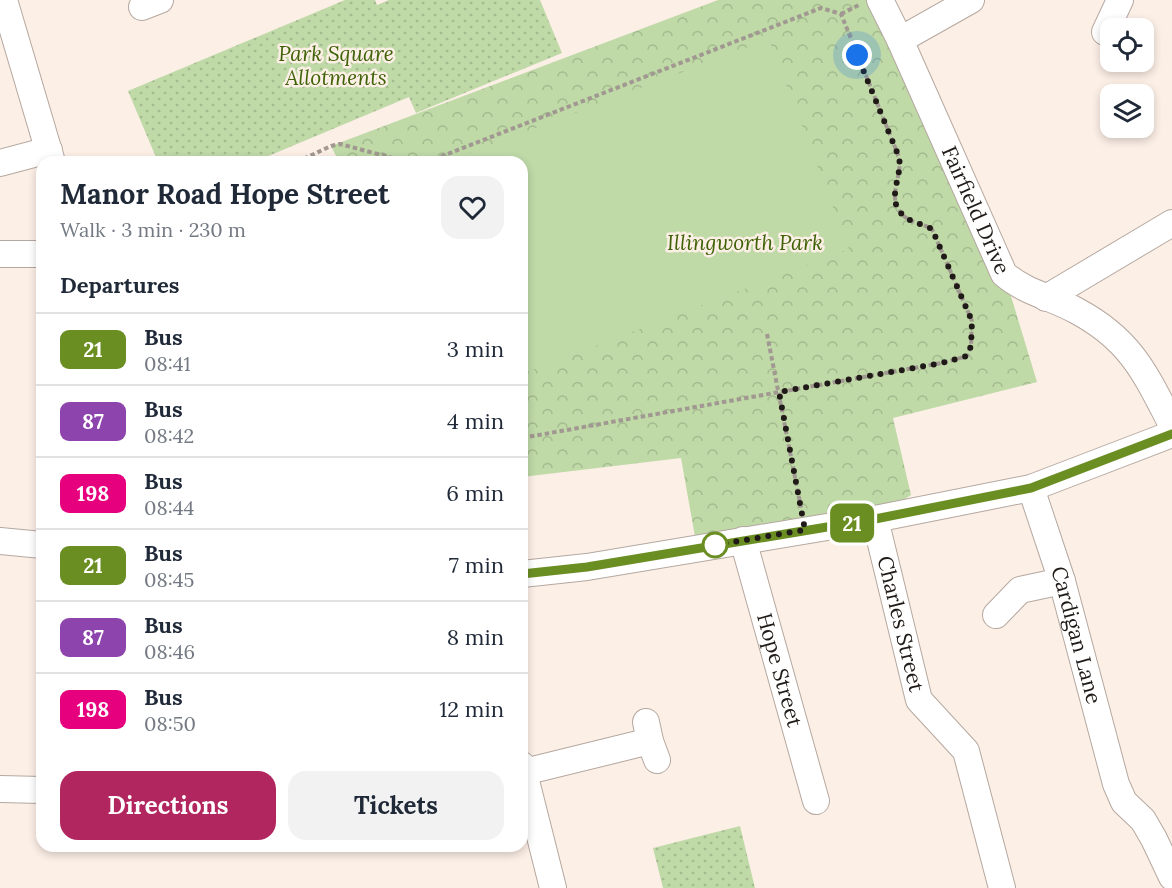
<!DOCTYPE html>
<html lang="en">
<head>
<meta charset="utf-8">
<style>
  body { margin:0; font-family:Lora,serif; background:#f2f2f3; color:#1f2937; height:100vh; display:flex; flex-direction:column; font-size:22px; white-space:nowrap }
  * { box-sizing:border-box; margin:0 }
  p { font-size:20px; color:#747a83 }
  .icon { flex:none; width:33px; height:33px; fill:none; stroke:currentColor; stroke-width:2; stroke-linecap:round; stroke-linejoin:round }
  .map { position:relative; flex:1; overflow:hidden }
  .details { position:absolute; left:36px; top:156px; width:492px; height:696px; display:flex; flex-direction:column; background:#fff; border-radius:18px; box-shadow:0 3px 9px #0003 }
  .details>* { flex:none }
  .badge { padding:0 12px; border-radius:9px; font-size:21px; line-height:39px }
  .fabs { position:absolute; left:1100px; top:18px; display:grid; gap:12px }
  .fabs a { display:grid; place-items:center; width:54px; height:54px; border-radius:12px; background:#fff; box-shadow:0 3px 9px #0003; font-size:30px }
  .you { position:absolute; width:30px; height:30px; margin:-15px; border:4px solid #fff; border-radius:50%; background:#1a73e8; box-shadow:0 0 0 9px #1a73e833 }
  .map>.badge { position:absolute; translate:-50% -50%; box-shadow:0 0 0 3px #fff }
  h2 { padding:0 24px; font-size:22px; line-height:54px }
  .round { display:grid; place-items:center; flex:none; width:63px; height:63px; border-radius:18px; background:#f2f2f3 }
  .overview { display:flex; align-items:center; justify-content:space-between; height:102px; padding:0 24px }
  h1 { font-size:28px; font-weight:700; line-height:45px }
  .cta { display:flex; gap:12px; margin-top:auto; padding:12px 24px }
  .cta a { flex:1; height:69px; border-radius:18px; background:#b2265f; color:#fff; font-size:24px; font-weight:700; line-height:69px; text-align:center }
  .cta a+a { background:#f2f2f3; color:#1f2937 }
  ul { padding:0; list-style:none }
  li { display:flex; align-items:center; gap:18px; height:72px; padding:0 24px; border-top:2px solid #e0e1e3 }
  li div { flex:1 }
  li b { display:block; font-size:22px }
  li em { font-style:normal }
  li .badge { min-width:66px; font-weight:700; text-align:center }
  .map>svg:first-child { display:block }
  .forest { fill:url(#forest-crowns) }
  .garden { fill:url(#garden-dots) }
  .pitch { fill:#bfd9a7 }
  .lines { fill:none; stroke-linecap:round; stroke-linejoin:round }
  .minor-casing { stroke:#b5a8a0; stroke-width:28 }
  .path { stroke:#a19891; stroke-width:4; stroke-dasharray:4.5 3; stroke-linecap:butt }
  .minor { stroke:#fff; stroke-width:26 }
  .line-casing { stroke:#fff; stroke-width:14 }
  .line { stroke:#6b8e23; stroke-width:9 }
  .walk { stroke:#1f1a17; stroke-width:6; stroke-dasharray:0 10.8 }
  .stop-dot { fill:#fff; stroke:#6b8e23; stroke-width:3 }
  .labels { text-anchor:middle; stroke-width:5; stroke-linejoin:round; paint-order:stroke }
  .park-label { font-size:21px; font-style:italic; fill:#3f6207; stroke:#fcefe6 }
  .street-label { font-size:21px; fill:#1f1a17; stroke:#fcefe6 }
</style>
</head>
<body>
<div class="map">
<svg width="1172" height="888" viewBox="0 0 1172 888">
  <defs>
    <pattern id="forest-crowns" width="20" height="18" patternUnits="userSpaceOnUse" patternTransform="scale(1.5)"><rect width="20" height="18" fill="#bfd9a7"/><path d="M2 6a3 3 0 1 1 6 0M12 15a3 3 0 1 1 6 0" fill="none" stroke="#a4ba8f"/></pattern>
    <pattern id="garden-dots" width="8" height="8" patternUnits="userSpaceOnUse" patternTransform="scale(1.5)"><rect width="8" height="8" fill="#bfd9a7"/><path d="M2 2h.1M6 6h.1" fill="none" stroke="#a4ba8f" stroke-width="1.8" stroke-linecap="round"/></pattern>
  </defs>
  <rect width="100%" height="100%" fill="#fcefe6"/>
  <!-- forest -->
  <path class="forest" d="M718,0H880L1004,273L1037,382L893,418L911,495L875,519L697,548L681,458L522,477V162H339L331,146Z"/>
  <!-- garden -->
  <g class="garden">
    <path d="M345,0H375L377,5L389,0H540L562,53L416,113L409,97L254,162H158L128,91Z"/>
    <path d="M740,826L755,888H663L653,848Z"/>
  </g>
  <!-- pitch -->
  <path class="pitch" d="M769,39L849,249L522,374V162H446Z"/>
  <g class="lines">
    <defs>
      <g id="minor">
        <path d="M4,0L52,162"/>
        <path id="s1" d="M880,0L900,40L1004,274C1026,293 1052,297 1077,311C1131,340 1145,373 1172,425"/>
        <path d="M142,7L160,0"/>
        <path d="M1105,32L1120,0"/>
        <path d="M900,40L971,0"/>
        <path d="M0,163L49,150"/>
        <path d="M0,254H42"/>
        <path d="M1046,298L1172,223"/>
        <path id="s2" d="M1031,488L1062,581L1116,784L1124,802L1143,820L1154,839L1172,877"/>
        <path id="s3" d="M875,519L919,700L966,751L1002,888"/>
        <path id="s4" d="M743,540L816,801"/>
        <path d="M0,541L42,545"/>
        <path d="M522,574L587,567L875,519L1031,488L1172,434"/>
        <path d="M996,615L1020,590L1062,581"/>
        <path d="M646,722L650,741L657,760"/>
        <path d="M522,765L553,888"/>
        <path d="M524,772L650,741"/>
        <path d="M0,789L42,790"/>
      </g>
    </defs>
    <!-- minor casing -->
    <use href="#minor" class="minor-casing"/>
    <!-- path -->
    <g class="path">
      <path d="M841,14L859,5"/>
      <path d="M297,162L331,146L340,144L408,162"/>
      <path d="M427,162L821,8L841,14L899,157C903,178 884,200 905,217C913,223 923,224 932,229L972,321L971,346L967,356L942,363L522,438"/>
      <path d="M767,334L801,508"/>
    </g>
    <!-- minor -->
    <use href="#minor" class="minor"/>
  </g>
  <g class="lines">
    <defs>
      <path id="line" d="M522,574L587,567L875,519L1031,488L1172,434"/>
    </defs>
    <!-- line casing -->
    <use href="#line" class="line-casing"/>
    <!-- line -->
    <use href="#line" class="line"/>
    <!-- walk -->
    <path class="walk" d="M715,545L805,530L779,392L942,363L967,356L971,346L972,321L932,229C923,224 913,223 905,217C884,200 903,178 899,157L857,55"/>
  </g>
  <!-- markers -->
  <circle class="stop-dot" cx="715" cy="545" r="12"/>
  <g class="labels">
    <!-- park labels -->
    <g class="park-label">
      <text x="336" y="61">Park Square<tspan x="336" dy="24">Allotments</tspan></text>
      <text x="745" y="250">Illingworth Park</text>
    </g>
    <!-- street labels -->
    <g class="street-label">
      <text dy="7" stroke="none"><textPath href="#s1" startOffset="231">Fairfield Drive</textPath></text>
      <text dy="7" stroke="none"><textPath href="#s3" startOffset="108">Charles Street</textPath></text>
      <text dy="7" stroke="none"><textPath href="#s2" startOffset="154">Cardigan Lane</textPath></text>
      <text dy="7" stroke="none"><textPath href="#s4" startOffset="135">Hope Street</textPath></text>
    </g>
  </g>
</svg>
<div class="fabs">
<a><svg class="icon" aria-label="locate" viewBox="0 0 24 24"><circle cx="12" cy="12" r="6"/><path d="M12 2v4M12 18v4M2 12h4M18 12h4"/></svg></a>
<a><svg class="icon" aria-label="layers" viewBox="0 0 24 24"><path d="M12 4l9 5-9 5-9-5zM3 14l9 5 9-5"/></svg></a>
</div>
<div class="you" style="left:857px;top:55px"></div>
<b class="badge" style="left:852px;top:523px;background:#6b8e23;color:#fff">21</b>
<section class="details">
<div class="overview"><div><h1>Manor Road Hope Street</h1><p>Walk · 3 min · 230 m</p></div><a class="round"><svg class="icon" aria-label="heart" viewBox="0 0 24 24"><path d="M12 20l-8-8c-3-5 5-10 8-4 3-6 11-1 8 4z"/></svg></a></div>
<h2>Departures</h2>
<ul>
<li><span class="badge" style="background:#6b8e23;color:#fff">21</span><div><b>Bus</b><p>08:41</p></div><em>3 min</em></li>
<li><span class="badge" style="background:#8e44ad;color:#fff">87</span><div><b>Bus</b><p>08:42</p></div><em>4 min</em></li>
<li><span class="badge" style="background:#e6007e;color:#fff">198</span><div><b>Bus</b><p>08:44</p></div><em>6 min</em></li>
<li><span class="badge" style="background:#6b8e23;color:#fff">21</span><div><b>Bus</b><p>08:45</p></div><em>7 min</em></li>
<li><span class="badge" style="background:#8e44ad;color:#fff">87</span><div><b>Bus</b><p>08:46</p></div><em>8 min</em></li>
<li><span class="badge" style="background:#e6007e;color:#fff">198</span><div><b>Bus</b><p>08:50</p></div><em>12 min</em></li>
</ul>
<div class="cta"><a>Directions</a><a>Tickets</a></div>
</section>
</div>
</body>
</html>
